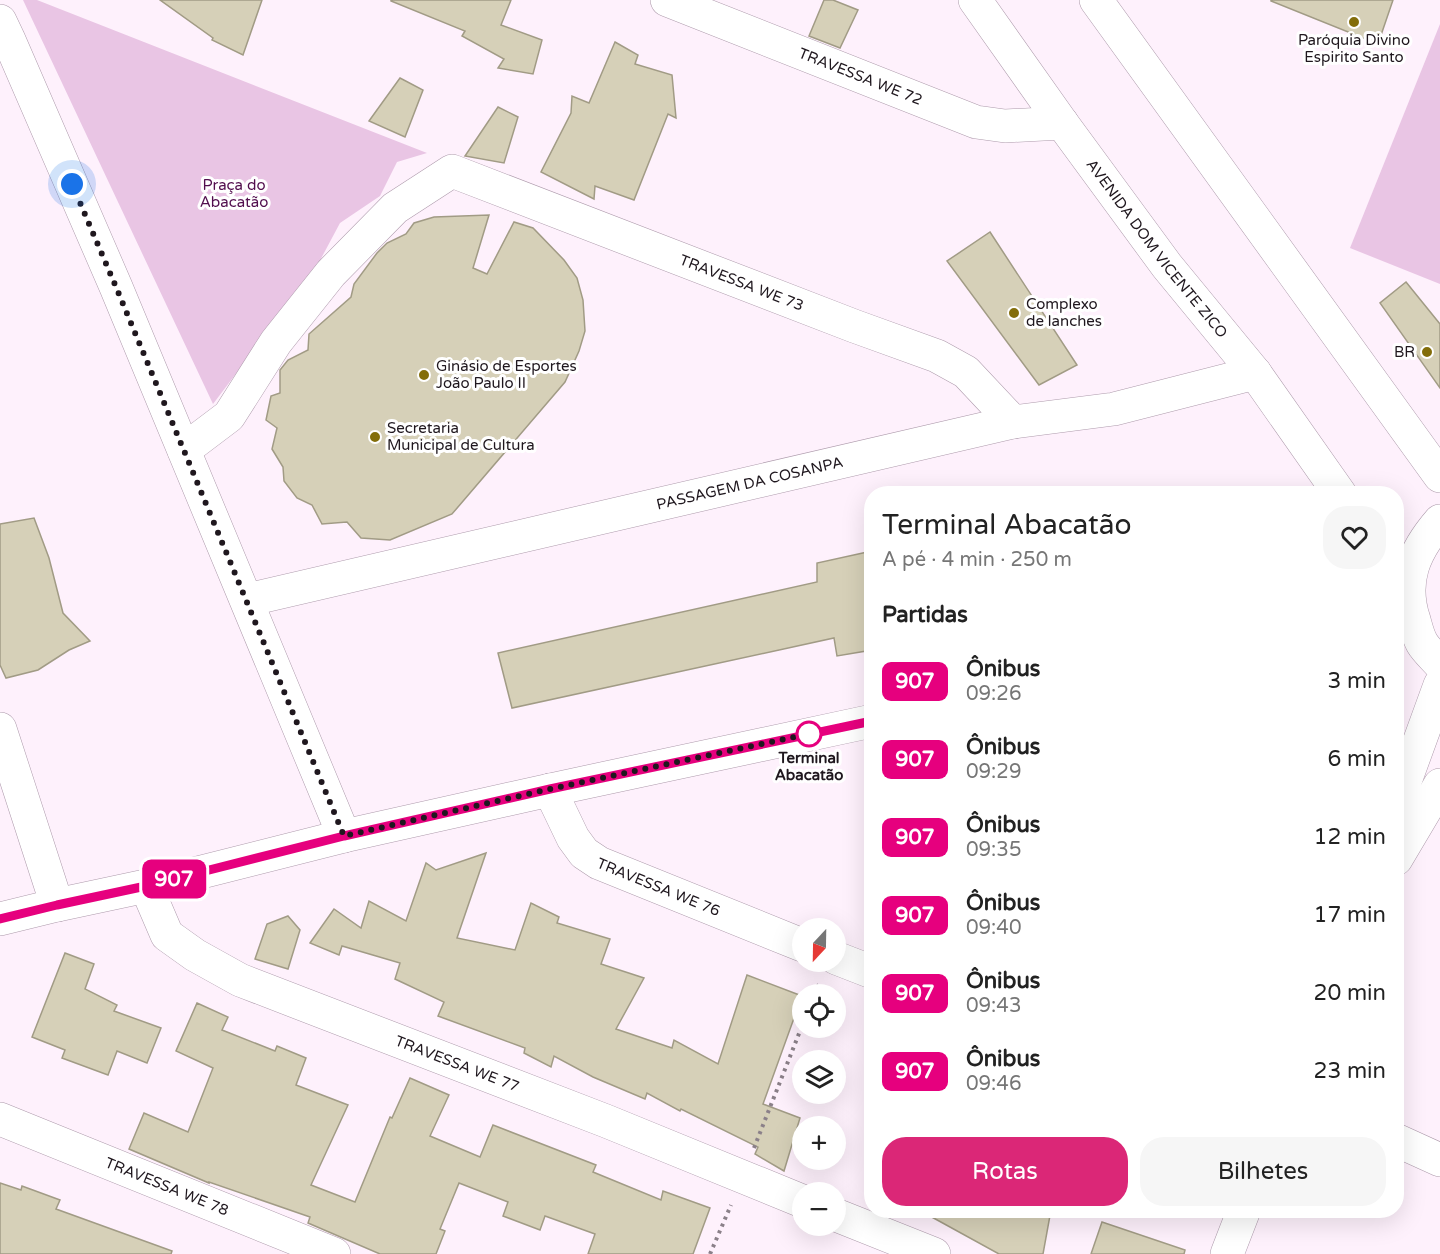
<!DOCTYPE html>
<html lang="pt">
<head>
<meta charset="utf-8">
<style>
  body { margin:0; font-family:"Varela Round",sans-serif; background:#f6f6f6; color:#222; height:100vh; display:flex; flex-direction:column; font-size:22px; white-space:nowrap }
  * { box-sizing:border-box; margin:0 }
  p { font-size:20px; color:#767676 }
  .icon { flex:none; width:33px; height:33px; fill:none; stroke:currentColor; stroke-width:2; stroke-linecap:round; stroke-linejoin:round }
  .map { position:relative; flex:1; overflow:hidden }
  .details { position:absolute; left:864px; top:486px; width:540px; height:732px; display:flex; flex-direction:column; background:#fff; border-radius:24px; box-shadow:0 6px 24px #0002 }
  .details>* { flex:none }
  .badge { padding:0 12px; border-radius:9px; font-size:21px; line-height:39px }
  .needle { width:39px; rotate:202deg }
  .tools { position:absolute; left:792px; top:918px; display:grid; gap:12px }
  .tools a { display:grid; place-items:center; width:54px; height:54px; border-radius:50%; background:#fff; box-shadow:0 6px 24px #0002; font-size:30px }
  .you { position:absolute; width:30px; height:30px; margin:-15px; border:4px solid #fff; border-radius:50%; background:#1a73e8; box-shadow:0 0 0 9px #1a73e833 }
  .map>.badge { position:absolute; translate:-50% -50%; box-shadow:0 0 0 3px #fff }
  h2 { padding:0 18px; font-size:22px; line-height:54px }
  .round { display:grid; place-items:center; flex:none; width:63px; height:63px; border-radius:24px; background:#f6f6f6 }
  .headline { display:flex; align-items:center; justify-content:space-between; height:102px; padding:0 18px }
  h1 { font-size:28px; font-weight:600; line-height:45px }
  .action { display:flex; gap:12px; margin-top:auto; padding:12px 18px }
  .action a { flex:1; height:69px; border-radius:24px; background:#db2777; color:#fff; font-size:24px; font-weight:600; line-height:69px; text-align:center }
  .action a+a { background:#f6f6f6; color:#222 }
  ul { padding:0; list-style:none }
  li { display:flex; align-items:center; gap:18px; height:78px; padding:0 18px }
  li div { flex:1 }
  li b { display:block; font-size:22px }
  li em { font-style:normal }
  li .badge { min-width:66px; font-weight:700; text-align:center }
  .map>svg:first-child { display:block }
  .green { fill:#e9c5e4 }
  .building { fill:#d6d0b8; stroke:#a19b85; stroke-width:1.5 }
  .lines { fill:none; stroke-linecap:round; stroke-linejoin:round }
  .minor-casing { stroke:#ae9bac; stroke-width:34 }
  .major-casing { stroke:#ae9bac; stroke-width:34 }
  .path { stroke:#8b8089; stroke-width:4; stroke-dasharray:3 4.5; stroke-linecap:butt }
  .minor { stroke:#fff; stroke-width:33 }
  .major { stroke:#fff; stroke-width:33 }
  .line-casing { stroke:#fff; stroke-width:14 }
  .line { stroke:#e6007e; stroke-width:9 }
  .walk { stroke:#1f171e; stroke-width:6; stroke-dasharray:0 10.8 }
  .poi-dot { fill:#836d0a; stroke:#fff; stroke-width:2 }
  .stop-dot { fill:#fff; stroke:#e6007e; stroke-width:3 }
  .labels { text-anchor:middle; stroke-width:6; stroke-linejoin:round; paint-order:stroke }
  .poi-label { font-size:15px; fill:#1f171e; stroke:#fff; text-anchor:start }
  .street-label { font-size:15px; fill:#1f171e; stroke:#fff }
  .park-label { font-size:15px; fill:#520e4e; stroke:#fff }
  .stop-label { font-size:15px; font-weight:bold; fill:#1f171e; stroke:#fff }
</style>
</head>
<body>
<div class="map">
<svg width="1440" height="1254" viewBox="0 0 1440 1254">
  <rect width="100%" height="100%" fill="#fef1fc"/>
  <!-- green -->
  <g class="green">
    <path d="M23,0H37L427,153L397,162L380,196L340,223L316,268L213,404Z"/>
    <path d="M1440,24V284L1350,248Z"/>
  </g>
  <!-- building -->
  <g class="building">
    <path d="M160,0H262L243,55L212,40L213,38Z"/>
    <path d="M391,0H511L501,25L542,40L533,74L498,68L504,59L462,36L465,31L391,1Z"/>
    <path d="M824,0H833L858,10L840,48L809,36Z"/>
    <path d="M1271,0H1393L1378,44L1271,1Z"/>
    <path d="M615,42L638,55L635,64L672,75L676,118L668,114L634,200L595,186L594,199L541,172L571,113L572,96L589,103Z"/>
    <path d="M400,78L423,90L405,137L369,121Z"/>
    <path d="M498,107L518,117L504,163L465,156Z"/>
    <path d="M489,215L473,268L487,274L514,222L533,228L564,260L577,278L583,300L585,331L579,351L565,382L452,514L390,540L361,538L347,522L322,524L312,505L297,498L284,481L283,467L272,449L277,428L266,420L271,396L280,393V370L288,360L308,350L309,334L351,297L354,284L377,253L387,243L406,234L414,223L434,217Z"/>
    <path d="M990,232L1077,365L1039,385L947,261Z"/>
    <path d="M1406,282L1440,324V388L1380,303Z"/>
    <path d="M34,518L49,558L63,613L90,641L69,650L38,670L6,678L0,665V524Z"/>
    <path d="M872,551V650L837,656L834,638L512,708L498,653L817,582V563Z"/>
    <path d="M486,853L457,938L515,950L531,903L559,917L557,923L610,939L601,964L644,978L616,1029L672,1048L674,1040L718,1064L747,975L802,996L763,1104L800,1118L784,1171L755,1154L758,1147L681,1109L680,1111L647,1093L645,1099L593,1077L554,1056L551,1067L524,1053L525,1048L438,1016L444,1002L395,979L400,963L342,946L339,955L310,943L334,909L361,928L369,901L406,921L426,863L436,870Z"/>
    <path d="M288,916L300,930L288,969L255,959L267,924Z"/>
    <path d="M65,953L94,964L85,989L117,1005L114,1011L161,1028L147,1063L117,1051L108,1075L62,1058L65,1050L32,1037Z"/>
    <path d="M197,1003L228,1017L222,1030L275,1051L277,1046L306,1058L296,1085L348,1105L311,1185L355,1202L390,1117L392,1118L410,1078L449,1095L430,1136L480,1157L493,1125L596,1165L593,1172L661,1200L663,1191L710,1208L693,1254H588L595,1234L545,1216L540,1230L503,1216L508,1202L459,1183L440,1229L445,1231L436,1254H380L308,1223L310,1217L209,1182V1183L129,1149L144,1113L188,1132L213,1068L176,1051Z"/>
    <path d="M0,1183L21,1190L22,1186L60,1200L56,1209L172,1251L171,1254H0Z"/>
    <path d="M919,1210H1051L1043,1254H999Z"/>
    <path d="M1102,1222L1185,1250L1184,1254H1091Z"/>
  </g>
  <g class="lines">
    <defs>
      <g id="minor">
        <path id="s1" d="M667,0L976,122L1005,126L1062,123"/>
        <path d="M0,21L9,40L116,287L344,836"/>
        <path id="s2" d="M184,450L229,416L276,342L331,273L395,208L452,171L854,326L937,356L966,372L1013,422"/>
        <path id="s3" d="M247,600L1013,422L1114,409L1255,373"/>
        <path d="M0,729L57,905"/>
        <path id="s4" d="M550,790L573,838L584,853L599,863L802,945"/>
        <path d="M1396,806L1440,685"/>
        <path d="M1396,859L1440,785"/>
        <path id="s5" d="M146,886L167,935L195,955L240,980L606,1121L802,1201"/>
        <path d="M836,958L872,972"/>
        <path id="s6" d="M0,1119L334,1254"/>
        <path d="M1396,1140L1440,1160"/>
        <path d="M836,1215L934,1254"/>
        <path d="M1227,1254L1244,1210"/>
      </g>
      <g id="major">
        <path id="s7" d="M975,0L1062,123L1167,266L1255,373L1340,494"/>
        <path d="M1096,0L1440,476"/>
        <path d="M1440,521C1414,551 1401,581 1414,620C1416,627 1418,636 1422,643C1426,650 1434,657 1440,664"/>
        <path d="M0,919L57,905L146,886L344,836L550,790L872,721"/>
      </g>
    </defs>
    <!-- minor casing -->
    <use href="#minor" class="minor-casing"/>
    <!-- major casing -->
    <use href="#major" class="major-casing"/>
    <!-- path -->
    <g class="path">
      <path d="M815,994L819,984"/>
      <path d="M754,1148L802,1026"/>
      <path d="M710,1254L731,1205"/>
    </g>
    <!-- minor -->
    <use href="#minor" class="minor"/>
    <!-- major -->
    <use href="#major" class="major"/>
  </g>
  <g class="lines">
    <defs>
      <path id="line" d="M0,919L57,905L146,886L344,836L550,789L872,721"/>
    </defs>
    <!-- line casing -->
    <use href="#line" class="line-casing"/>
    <!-- line -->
    <use href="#line" class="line"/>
    <!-- walk -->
    <path class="walk" d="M72,184L116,287L344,836L550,789L809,734"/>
  </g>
  <!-- markers -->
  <g class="poi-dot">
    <circle cx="1354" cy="22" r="6"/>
    <circle cx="1014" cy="313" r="6"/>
    <circle cx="1427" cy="352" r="6"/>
    <circle cx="424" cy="375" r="6"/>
    <circle cx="375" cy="437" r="6"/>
  </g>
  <circle class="stop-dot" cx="809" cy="734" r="12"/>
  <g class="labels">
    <!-- poi labels -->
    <g class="poi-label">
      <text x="1354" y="45" text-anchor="middle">Paróquia Divino<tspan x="1354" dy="17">Espirito Santo</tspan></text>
      <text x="1026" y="309">Complexo<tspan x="1026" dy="17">de lanches</tspan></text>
      <text x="1415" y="357" text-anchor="end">BR</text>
      <text x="436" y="371">Ginásio de Esportes<tspan x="436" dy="17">João Paulo II</tspan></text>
      <text x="387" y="433">Secretaria<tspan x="387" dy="17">Municipal de Cultura</tspan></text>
    </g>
    <!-- street labels -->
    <g class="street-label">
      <text dy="5" stroke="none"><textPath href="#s1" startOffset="208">TRAVESSA WE 72</textPath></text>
      <text dy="5" stroke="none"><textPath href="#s7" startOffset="308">AVENIDA DOM VICENTE ZICO</textPath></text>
      <text dy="5" stroke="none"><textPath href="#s2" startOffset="702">TRAVESSA WE 73</textPath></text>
      <text dy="5" stroke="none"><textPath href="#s3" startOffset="516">PASSAGEM DA COSANPA</textPath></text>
      <text dy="5" stroke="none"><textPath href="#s4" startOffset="154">TRAVESSA WE 76</textPath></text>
      <text dy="5" stroke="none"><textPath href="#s5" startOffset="372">TRAVESSA WE 77</textPath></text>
      <text dy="5" stroke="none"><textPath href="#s6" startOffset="180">TRAVESSA WE 78</textPath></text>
    </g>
    <!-- park labels -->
    <g class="park-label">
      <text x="234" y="190">Praça do<tspan x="234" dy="17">Abacatão</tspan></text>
    </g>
    <!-- stop labels -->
    <g class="stop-label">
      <text x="809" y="763">Terminal<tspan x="809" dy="17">Abacatão</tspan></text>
    </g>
  </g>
</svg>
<div class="tools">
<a><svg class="needle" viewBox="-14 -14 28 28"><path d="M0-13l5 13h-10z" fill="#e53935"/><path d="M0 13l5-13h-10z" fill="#767676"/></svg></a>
<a><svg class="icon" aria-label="locate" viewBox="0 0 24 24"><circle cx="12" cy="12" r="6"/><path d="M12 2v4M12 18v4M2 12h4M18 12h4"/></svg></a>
<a><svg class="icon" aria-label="layers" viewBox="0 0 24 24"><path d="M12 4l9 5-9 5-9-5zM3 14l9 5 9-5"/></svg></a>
<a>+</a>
<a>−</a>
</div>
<div class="you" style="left:72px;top:184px"></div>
<b class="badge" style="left:174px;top:879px;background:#e6007e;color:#fff">907</b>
<section class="details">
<div class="headline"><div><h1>Terminal Abacatão</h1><p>A pé · 4 min · 250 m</p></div><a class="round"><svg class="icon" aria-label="heart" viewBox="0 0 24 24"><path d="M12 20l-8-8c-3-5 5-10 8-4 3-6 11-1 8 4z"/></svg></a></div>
<h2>Partidas</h2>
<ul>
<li><span class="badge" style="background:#e6007e;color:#fff">907</span><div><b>Ônibus</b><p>09:26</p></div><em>3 min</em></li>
<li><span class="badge" style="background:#e6007e;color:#fff">907</span><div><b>Ônibus</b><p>09:29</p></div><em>6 min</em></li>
<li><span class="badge" style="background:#e6007e;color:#fff">907</span><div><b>Ônibus</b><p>09:35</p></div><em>12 min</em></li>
<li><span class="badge" style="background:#e6007e;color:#fff">907</span><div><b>Ônibus</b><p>09:40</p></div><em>17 min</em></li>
<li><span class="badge" style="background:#e6007e;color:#fff">907</span><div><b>Ônibus</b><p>09:43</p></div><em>20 min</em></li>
<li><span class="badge" style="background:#e6007e;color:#fff">907</span><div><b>Ônibus</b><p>09:46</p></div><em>23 min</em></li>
</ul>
<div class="action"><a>Rotas</a><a>Bilhetes</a></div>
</section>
</div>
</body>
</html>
